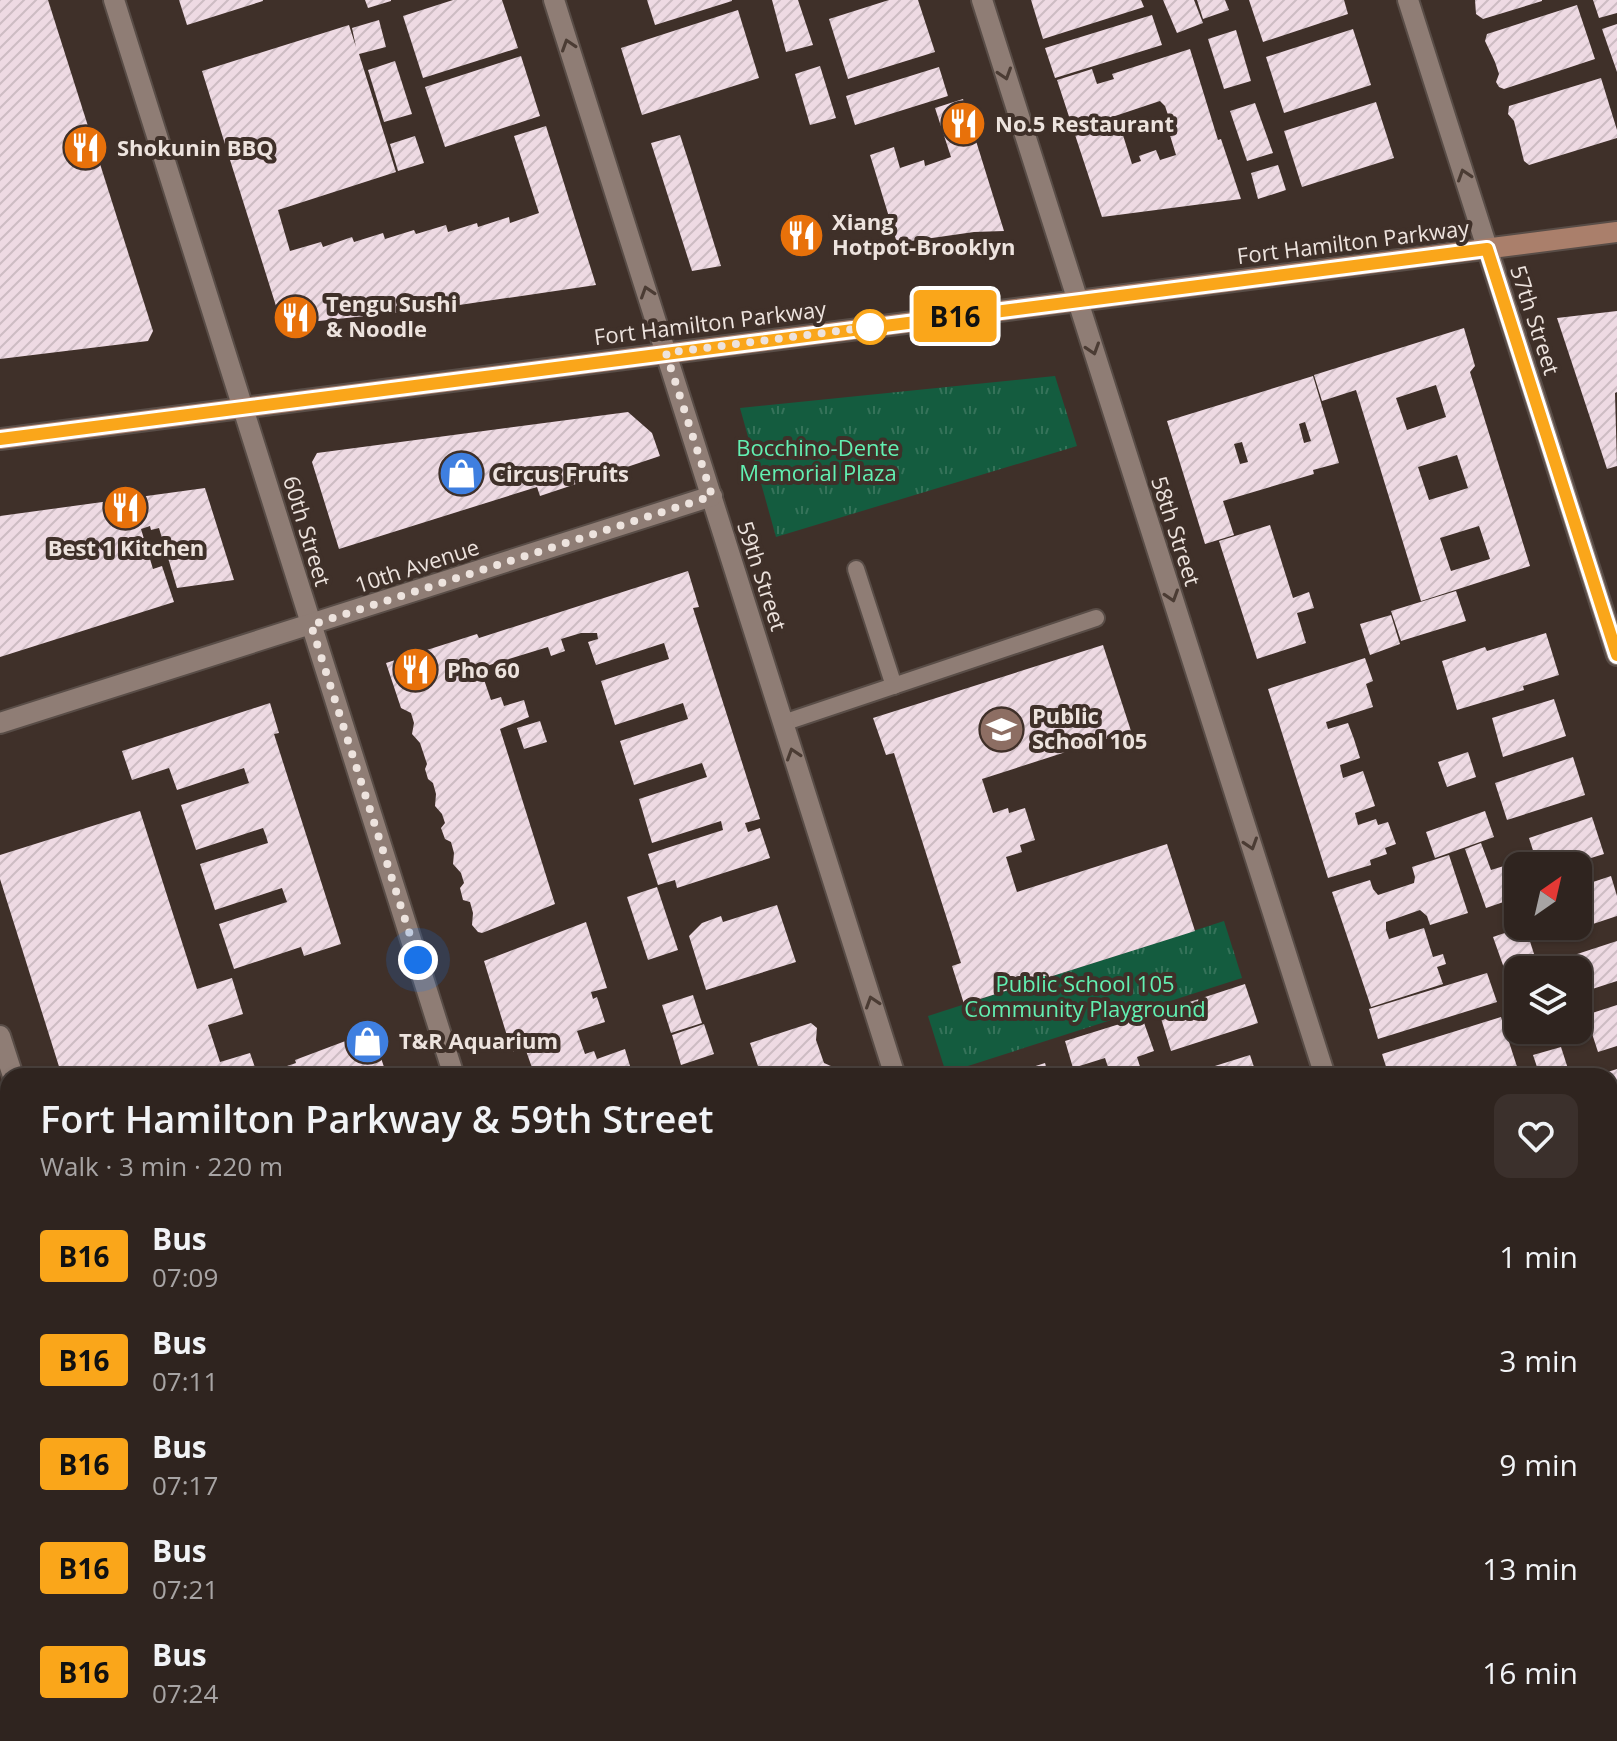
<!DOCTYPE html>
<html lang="en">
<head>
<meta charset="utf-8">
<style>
  body { margin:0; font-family:"Open Sans",sans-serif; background:#3b302c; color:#f1f3f6; height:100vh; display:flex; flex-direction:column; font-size:30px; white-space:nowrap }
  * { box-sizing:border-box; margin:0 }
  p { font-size:26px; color:#a7a4a4 }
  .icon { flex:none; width:44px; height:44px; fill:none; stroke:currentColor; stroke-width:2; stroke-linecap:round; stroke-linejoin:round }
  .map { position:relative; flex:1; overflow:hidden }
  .side { position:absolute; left:0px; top:1068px; width:1618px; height:674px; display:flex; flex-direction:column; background:#2f241f; border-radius:24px 24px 0 0; box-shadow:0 2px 6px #0004,0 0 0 2px #4a413d }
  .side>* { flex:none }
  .badge { padding:0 16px; border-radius:6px; font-size:28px; line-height:52px }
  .needle { width:52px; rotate:34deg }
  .tools { position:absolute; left:1504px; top:852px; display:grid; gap:16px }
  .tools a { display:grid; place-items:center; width:88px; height:88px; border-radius:16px; background:#2f241f; box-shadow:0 2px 6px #0004,0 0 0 2px #4a413d; font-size:40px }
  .you { position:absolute; width:40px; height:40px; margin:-20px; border:6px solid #fff; border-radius:50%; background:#1a73e8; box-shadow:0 0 0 12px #1a73e833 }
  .map>.badge { position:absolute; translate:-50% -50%; box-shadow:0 0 0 4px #fff }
  .round { display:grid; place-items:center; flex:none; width:84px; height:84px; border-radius:16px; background:#3b302c }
  .headline { display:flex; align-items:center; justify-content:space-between; height:136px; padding:0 40px }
  h1 { font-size:38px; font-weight:600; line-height:60px }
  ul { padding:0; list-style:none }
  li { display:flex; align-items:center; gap:24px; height:104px; padding:0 40px }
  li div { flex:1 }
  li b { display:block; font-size:30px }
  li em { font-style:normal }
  li .badge { min-width:88px; font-weight:700; text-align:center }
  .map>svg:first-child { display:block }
  .grass { fill:url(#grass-tufts) }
  .building { fill:url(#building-hatch); fill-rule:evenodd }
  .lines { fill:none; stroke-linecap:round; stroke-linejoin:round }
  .service-casing { stroke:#594d47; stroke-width:20 }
  .minor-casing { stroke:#594d47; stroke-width:24 }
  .secondary-casing { stroke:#594d47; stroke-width:24 }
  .service { stroke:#8f7d75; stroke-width:16 }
  .minor { stroke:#8f7d75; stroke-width:20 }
  .secondary { stroke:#aa7f6b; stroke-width:20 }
  .rail { stroke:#cfc4bf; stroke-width:6; stroke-dasharray:12 6; stroke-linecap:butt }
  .oneway { stroke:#4b3c34 }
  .line-casing { stroke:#fff; stroke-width:18 }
  .line { stroke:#faa61a; stroke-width:12 }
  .walk { stroke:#ede3de; stroke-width:8; stroke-dasharray:0 14.4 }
  .stop-dot { fill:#fff; stroke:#faa61a; stroke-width:4 }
  .labels { text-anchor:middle; stroke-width:8; stroke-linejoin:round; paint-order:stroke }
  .poi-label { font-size:22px; font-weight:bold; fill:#ede3de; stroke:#3f3029; text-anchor:start }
  .street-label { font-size:22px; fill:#ede3de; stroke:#3f3029 }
  .park-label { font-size:22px; fill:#62f0b2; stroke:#3f3029 }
</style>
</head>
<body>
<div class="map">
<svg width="1617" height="1741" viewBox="0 0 1617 1741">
  <defs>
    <pattern id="grass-tufts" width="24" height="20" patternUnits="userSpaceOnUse" patternTransform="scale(2)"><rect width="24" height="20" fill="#145c3f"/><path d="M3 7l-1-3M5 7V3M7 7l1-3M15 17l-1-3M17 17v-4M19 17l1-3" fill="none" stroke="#36735a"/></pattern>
    <pattern id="building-hatch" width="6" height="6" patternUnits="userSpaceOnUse" patternTransform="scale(2)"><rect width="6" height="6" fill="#eedae3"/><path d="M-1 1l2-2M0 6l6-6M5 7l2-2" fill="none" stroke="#cdbcc3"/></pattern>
  </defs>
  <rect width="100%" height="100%" fill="#3f3029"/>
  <!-- grass -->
  <g class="grass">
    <path d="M1055,376L1077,446L776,537L740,408Z"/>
    <path d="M1224,921L1242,978L946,1073L928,1016Z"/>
  </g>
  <!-- building -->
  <g class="building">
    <path d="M0,0H48L153,331L148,341L0,359Z"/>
    <path d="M179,0H263V1L187,25Z"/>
    <path d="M365,0H391V1L368,8Z"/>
    <path d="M453,0H502L518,48L423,78L403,16Z"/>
    <path d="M647,0H732V1L655,25Z"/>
    <path d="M772,0H798L813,45L786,52Z"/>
    <path d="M889,0H918L935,52L848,79L829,19Z"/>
    <path d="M1031,0H1141L1144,7L1043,39Z"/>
    <path d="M1163,0H1194L1203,23L1177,33Z"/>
    <path d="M1197,0H1225L1229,10L1203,19Z"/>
    <path d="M1249,0H1344L1348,14L1263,42Z"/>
    <path d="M1475,0H1542V1L1483,19L1476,14Z"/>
    <path d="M1593,0H1617V13L1599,18Z"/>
    <path d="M1577,5L1595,59L1504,89L1499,87L1496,82L1499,74L1495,62L1485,41L1487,34Z"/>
    <path d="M738,10L759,78L642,115L621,48Z"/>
    <path d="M1152,15L1162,45L1055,78L1045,48Z"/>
    <path d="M379,20L386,47L359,54L396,172L278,210L290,251L321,242L323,247L352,237L354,242L383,233L385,239L414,230L416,234L446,225L448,232L477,223L478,227L509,217L510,223L539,213L514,136L546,126L596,285L439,308L282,325L202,71L349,25L356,47L352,28Z"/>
    <path d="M1617,24V72L1602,29Z"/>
    <path d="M1353,29L1371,85L1284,113L1266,57Z"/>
    <path d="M1236,30L1251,81L1224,89L1208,39Z"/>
    <path d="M1190,49L1218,140L1221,139L1241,199L1102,217L1057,80L1092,69L1097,84L1114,79L1112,74ZM1160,101L1165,106L1169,118L1165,119L1176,155L1160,160L1156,150L1139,156L1141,161L1132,164L1122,132L1115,135L1109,118Z"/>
    <path d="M521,56L540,116L445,147L425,87Z"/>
    <path d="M395,61L412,114L384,122L368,70Z"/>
    <path d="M820,66L836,118L810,125L795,74Z"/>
    <path d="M939,67L948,96L855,125L846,96Z"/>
    <path d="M1601,78L1617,130V138L1529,165L1524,161L1514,121L1508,114L1509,106Z"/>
    <path d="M963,99L1004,231L974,232L897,243L870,155L894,147L900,168L924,160L925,166L951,157L935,108Z"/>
    <path d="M1376,102L1394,158L1302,187L1284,131Z"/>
    <path d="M1255,103L1273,153L1247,161L1230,111Z"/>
    <path d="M680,135L691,169L721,266L692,271L651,143Z"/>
    <path d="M415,136L424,163L398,171L390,144Z"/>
    <path d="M1278,165L1286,190L1258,199L1251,173Z"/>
    <path d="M1617,311V392L1615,393L1617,466L1607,469L1557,318Z"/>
    <path d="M1464,328L1475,366L1470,372L1530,566L1421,601L1356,390L1322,401L1314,375ZM1436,385L1446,417L1407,430L1396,398ZM1457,455L1468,488L1429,500L1418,467ZM1479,526L1490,559L1451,571L1440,538Z"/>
    <path d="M1313,376L1339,463L1313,470L1314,474L1223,501L1234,535L1205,544L1167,421ZM1305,422L1311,441L1304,443L1299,424ZM1242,442L1248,462L1240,464L1234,444Z"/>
    <path d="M628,412L652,433L660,456L540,496L537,487L339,549L312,462L317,453Z"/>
    <path d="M205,488L234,580L177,588L159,528L151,530L150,526L141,529L153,569L162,566L174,602L0,657V516Z"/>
    <path d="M1270,525L1293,598L1309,592L1314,608L1297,613L1306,643L1257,659L1219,541Z"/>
    <path d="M688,571L699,607L693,608L760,819L745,823L748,832L760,828L770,858L677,888L675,880L658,885L648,854L723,830L721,821L652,843L639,799L707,777L702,763L634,785L620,741L688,719L683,703L615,725L601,681L669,659L664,643L596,665L588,642L598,639L597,633H581L561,639L565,651L551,656L548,647L480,668L491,700L501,697L504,706L524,700L529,717L500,729L555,904L482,933L478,932L472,925L473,913L470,902L463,900L460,888L464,883L461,873L453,864L454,853L451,842L445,839L441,828L445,823L442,814L435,806L436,794L433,783L428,779L425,769L427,764L420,743L412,734L414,723L411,713L401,708L386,663L477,634L479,638Z"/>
    <path d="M1456,591L1466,621L1401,641L1391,611Z"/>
    <path d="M1391,615L1400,644L1370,655L1360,624Z"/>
    <path d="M1546,633L1559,675L1523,686L1524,690L1457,710L1442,661L1485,647L1487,651Z"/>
    <path d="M1103,645L1131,731L982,779L993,813L1008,808L1009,813L1025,808L1035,840L1020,845L1022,852L1006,857L1017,892L1167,844L1195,931L964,1004L952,966L961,963L894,753L886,755L873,718Z"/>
    <path d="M1365,658L1373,681L1366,684L1373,707L1326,722L1328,729L1348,723L1354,739L1360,758L1340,765L1341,770L1343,778L1363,771L1375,806L1355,813L1358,825L1376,819L1378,825L1388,822L1396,844L1385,848L1387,854L1370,860L1371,865L1328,878L1268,689Z"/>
    <path d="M1554,699L1566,736L1503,757L1492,718Z"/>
    <path d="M270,703L279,733L274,734L341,944L304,956L301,947L234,969L219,924L287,902L282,888L215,910L200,864L268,843L266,836L263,828L196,850L181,805L249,783L244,768L177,790L169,768L132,780L122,751Z"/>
    <path d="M540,721L547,742L524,749L517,728Z"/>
    <path d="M1468,752L1476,777L1447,787L1438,762Z"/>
    <path d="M1573,757L1585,795L1507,820L1495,783Z"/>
    <path d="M140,811L197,989L232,978L243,1014L208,1025L220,1062L250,1053L258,1076H62L0,879V855Z"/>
    <path d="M1485,811L1494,837L1435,858L1426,832Z"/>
    <path d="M1592,817L1604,854L1565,866H1538L1529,838Z"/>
    <path d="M1481,843L1491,870L1507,865L1518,897L1486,908L1465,849Z"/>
    <path d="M1449,855L1468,913L1430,925L1427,916L1420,910L1386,922V930L1389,939L1424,928L1433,957L1443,954L1446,964L1437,967L1443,984L1371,1007L1332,892L1370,880L1373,889L1378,895L1414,883L1415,877L1412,867Z"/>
    <path d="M1611,876L1617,896V916L1560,935L1557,926H1578V887Z"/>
    <path d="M657,887L678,950L648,960L627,897Z"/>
    <path d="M777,905L796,962L706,990L689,936L702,923L721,916L723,922Z"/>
    <path d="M586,922L607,988L591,992L593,999L597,997L605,1022L577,1031L585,1054L594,1051L597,1059L625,1049L633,1076H535L525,1048L512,1052L484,961Z"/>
    <path d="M1525,926L1535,957L1504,968L1493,937Z"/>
    <path d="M1617,941V981L1580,993L1578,970H1572L1568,957Z"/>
    <path d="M1487,973L1497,1002L1378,1039L1369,1009Z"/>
    <path d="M1245,984L1258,1023L1171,1051L1159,1012Z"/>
    <path d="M1518,987V1010H1517L1511,990Z"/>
    <path d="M693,995L702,1023L671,1033L662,1005Z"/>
    <path d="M1617,1005V1046L1598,1052L1586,1015Z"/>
    <path d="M1142,1017L1154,1051L1137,1057L1143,1076H1111L1105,1058L1073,1068L1065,1041Z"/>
    <path d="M1501,1017L1520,1076H1389L1382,1054Z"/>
    <path d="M811,1023L817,1028L816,1040L824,1063L831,1066L834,1076H750L760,1072L750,1043Z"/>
    <path d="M704,1024L714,1054L681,1065L672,1035Z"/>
    <path d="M372,1031L387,1076H283L281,1068L296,1063L295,1060Z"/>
    <path d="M1561,1047L1570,1075L1540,1076L1533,1055Z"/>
    <path d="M1250,1055L1257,1076H1186V1075Z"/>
    <path d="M1045,1063L1049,1076H1007V1075Z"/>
    <path d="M680,1066L684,1076H650V1075Z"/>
    <path d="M1617,1069V1168H1616L1610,1148V1076L1598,1075Z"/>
    <path d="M1615,1276L1617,1283V1406L1610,1409V1278Z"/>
    <path d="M1611,1608L1617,1627V1682L1610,1684Z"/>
    <path d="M1617,1717V1741H1603L1601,1734H1610V1720Z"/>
    <path d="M325,1734H365L367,1738L379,1734H484L486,1741H327Z"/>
    <path d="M1045,1734H1056L1059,1741H1026Z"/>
    <path d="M1160,1734H1232L1235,1741H1162Z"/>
    <path d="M1241,1734H1314L1316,1741H1243Z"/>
    <path d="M1335,1734H1400L1402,1741H1337Z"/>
    <path d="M1417,1734H1450V1735L1430,1741H1419Z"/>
  </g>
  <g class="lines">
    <defs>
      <g id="service">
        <path d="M856,569L894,686"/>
        <path d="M783,723L1096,618"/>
      </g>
      <g id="minor">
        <path d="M114,0L454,1076"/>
        <path d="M554,0L895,1076"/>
        <path d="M982,0L1325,1076"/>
        <path d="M1408,0L1617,655"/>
        <path d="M0,723L712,496"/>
        <path d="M0,1036L13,1076"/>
        <path d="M1610,1487L1617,1485"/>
        <path d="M223,1734L225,1741"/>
        <path d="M663,1734L665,1741"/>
        <path d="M1104,1734L1106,1741"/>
        <path d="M1534,1734L1536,1741"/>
        <path d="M819,1741L841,1734"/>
      </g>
      <path id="secondary" d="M0,439L1617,232"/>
    </defs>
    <!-- service casing -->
    <use href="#service" class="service-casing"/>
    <!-- minor casing -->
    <use href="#minor" class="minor-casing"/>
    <!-- secondary casing -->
    <use href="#secondary" class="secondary-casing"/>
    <!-- service -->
    <use href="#service" class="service"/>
    <!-- minor -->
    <use href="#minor" class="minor"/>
    <!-- secondary -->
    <use href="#secondary" class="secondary"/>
    <!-- rail -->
    <g class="rail">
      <path d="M0,1621L8,1646"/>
      <path d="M36,1734L38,1741"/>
    </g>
  </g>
  <!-- one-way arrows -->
  <defs><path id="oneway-chevron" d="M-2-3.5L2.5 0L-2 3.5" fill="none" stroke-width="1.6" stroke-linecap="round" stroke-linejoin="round" transform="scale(2)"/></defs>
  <g class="oneway">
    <use href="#oneway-chevron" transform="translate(568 45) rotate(-108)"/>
    <use href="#oneway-chevron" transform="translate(1005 74) rotate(72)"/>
    <use href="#oneway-chevron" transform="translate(1464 175) rotate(-108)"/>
    <use href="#oneway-chevron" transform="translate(647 292) rotate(-108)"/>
    <use href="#oneway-chevron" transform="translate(1093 349) rotate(72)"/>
    <use href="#oneway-chevron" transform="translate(1172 596) rotate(72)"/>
    <use href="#oneway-chevron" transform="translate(793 754) rotate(-108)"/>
    <use href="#oneway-chevron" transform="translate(1251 844) rotate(72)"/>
    <use href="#oneway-chevron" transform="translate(872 1002) rotate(-108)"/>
  </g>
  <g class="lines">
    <defs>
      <path id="line" d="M0,439L1487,249L1617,655"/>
    </defs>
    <!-- line casing -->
    <use href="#line" class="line-casing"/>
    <!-- line -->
    <use href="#line" class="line"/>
    <!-- walk -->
    <path class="walk" d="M418,960L311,625L712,496L666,353L870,327"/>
  </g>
  <!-- icons -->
  <defs>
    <symbol id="restaurant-disc" viewBox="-11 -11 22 22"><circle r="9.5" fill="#e8710a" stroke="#3f3029"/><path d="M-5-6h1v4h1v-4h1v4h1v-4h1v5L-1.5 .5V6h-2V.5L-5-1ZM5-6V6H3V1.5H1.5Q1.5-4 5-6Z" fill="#fff"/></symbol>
    <symbol id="shop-disc" viewBox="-11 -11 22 22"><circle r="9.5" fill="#3f7fe0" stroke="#3f3029"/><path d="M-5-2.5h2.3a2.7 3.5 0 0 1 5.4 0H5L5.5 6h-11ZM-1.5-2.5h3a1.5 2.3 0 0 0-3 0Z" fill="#fff"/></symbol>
    <symbol id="school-disc" viewBox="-11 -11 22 22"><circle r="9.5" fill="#8d6e63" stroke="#3f3029"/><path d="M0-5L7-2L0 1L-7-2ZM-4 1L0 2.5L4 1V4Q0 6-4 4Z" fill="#fff"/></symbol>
  </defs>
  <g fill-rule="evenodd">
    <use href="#restaurant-disc" x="938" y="98" width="51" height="51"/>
    <use href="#restaurant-disc" x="60" y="122" width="51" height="51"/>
    <use href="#restaurant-disc" x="776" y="210" width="51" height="51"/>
    <use href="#restaurant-disc" x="270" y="292" width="51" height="51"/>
    <use href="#shop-disc" x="436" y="448" width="51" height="51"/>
    <use href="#restaurant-disc" x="100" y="482" width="51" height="51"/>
    <use href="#restaurant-disc" x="390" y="644" width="51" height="51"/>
    <use href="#school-disc" x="976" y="704" width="51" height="51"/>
    <use href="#shop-disc" x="342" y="1016" width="51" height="51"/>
  </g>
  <!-- markers -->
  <circle class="stop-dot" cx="870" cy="327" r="16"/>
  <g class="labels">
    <!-- poi labels -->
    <g class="poi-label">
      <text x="995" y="132">No.5 Restaurant</text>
      <text x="117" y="156">Shokunin BBQ</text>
      <text x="832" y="230">Xiang<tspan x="832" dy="25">Hotpot-Brooklyn</tspan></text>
      <text x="326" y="312">Tengu Sushi<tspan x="326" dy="25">&amp; Noodle</tspan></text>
      <text x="492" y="482">Circus Fruits</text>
      <text x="126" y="556" text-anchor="middle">Best 1 Kitchen</text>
      <text x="447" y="678">Pho 60</text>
      <text x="1032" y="724">Public<tspan x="1032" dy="25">School 105</tspan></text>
      <text x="399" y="1049">T&amp;R Aquarium</text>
    </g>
    <!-- street labels -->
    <g class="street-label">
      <text transform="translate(1353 242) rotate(-7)" y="8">Fort Hamilton Parkway</text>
      <text transform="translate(1535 320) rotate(72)" y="8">57th Street</text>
      <text transform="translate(710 323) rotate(-7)" y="8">Fort Hamilton Parkway</text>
      <text transform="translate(307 531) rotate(73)" y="8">60th Street</text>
      <text transform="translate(1176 531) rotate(72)" y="8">58th Street</text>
      <text transform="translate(417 566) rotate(-18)" y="8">10th Avenue</text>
      <text transform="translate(762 576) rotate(72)" y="8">59th Street</text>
    </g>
    <!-- park labels -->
    <g class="park-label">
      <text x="818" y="456">Bocchino-Dente<tspan x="818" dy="25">Memorial Plaza</tspan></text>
      <text x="1085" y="992">Public School 105<tspan x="1085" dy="25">Community Playground</tspan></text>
    </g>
  </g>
</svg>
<div class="tools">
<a><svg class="needle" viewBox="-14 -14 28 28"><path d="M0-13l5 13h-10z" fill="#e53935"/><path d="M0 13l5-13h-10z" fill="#a7a4a4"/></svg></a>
<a><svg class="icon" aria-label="layers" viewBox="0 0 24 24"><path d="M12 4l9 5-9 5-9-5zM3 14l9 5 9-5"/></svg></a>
</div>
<div class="you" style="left:418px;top:960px"></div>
<b class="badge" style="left:955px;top:316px;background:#faa61a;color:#111">B16</b>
<section class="side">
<div class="headline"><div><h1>Fort Hamilton Parkway &amp; 59th Street</h1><p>Walk · 3 min · 220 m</p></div><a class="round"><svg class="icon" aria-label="heart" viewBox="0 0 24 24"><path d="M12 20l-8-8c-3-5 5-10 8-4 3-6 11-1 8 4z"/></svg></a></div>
<ul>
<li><span class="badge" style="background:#faa61a;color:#111">B16</span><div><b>Bus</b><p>07:09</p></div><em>1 min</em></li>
<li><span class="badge" style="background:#faa61a;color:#111">B16</span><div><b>Bus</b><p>07:11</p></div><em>3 min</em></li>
<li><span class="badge" style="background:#faa61a;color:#111">B16</span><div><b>Bus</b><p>07:17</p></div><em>9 min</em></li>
<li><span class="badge" style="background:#faa61a;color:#111">B16</span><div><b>Bus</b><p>07:21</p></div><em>13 min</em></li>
<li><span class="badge" style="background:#faa61a;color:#111">B16</span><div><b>Bus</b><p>07:24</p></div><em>16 min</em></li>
</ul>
</section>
</div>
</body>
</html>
